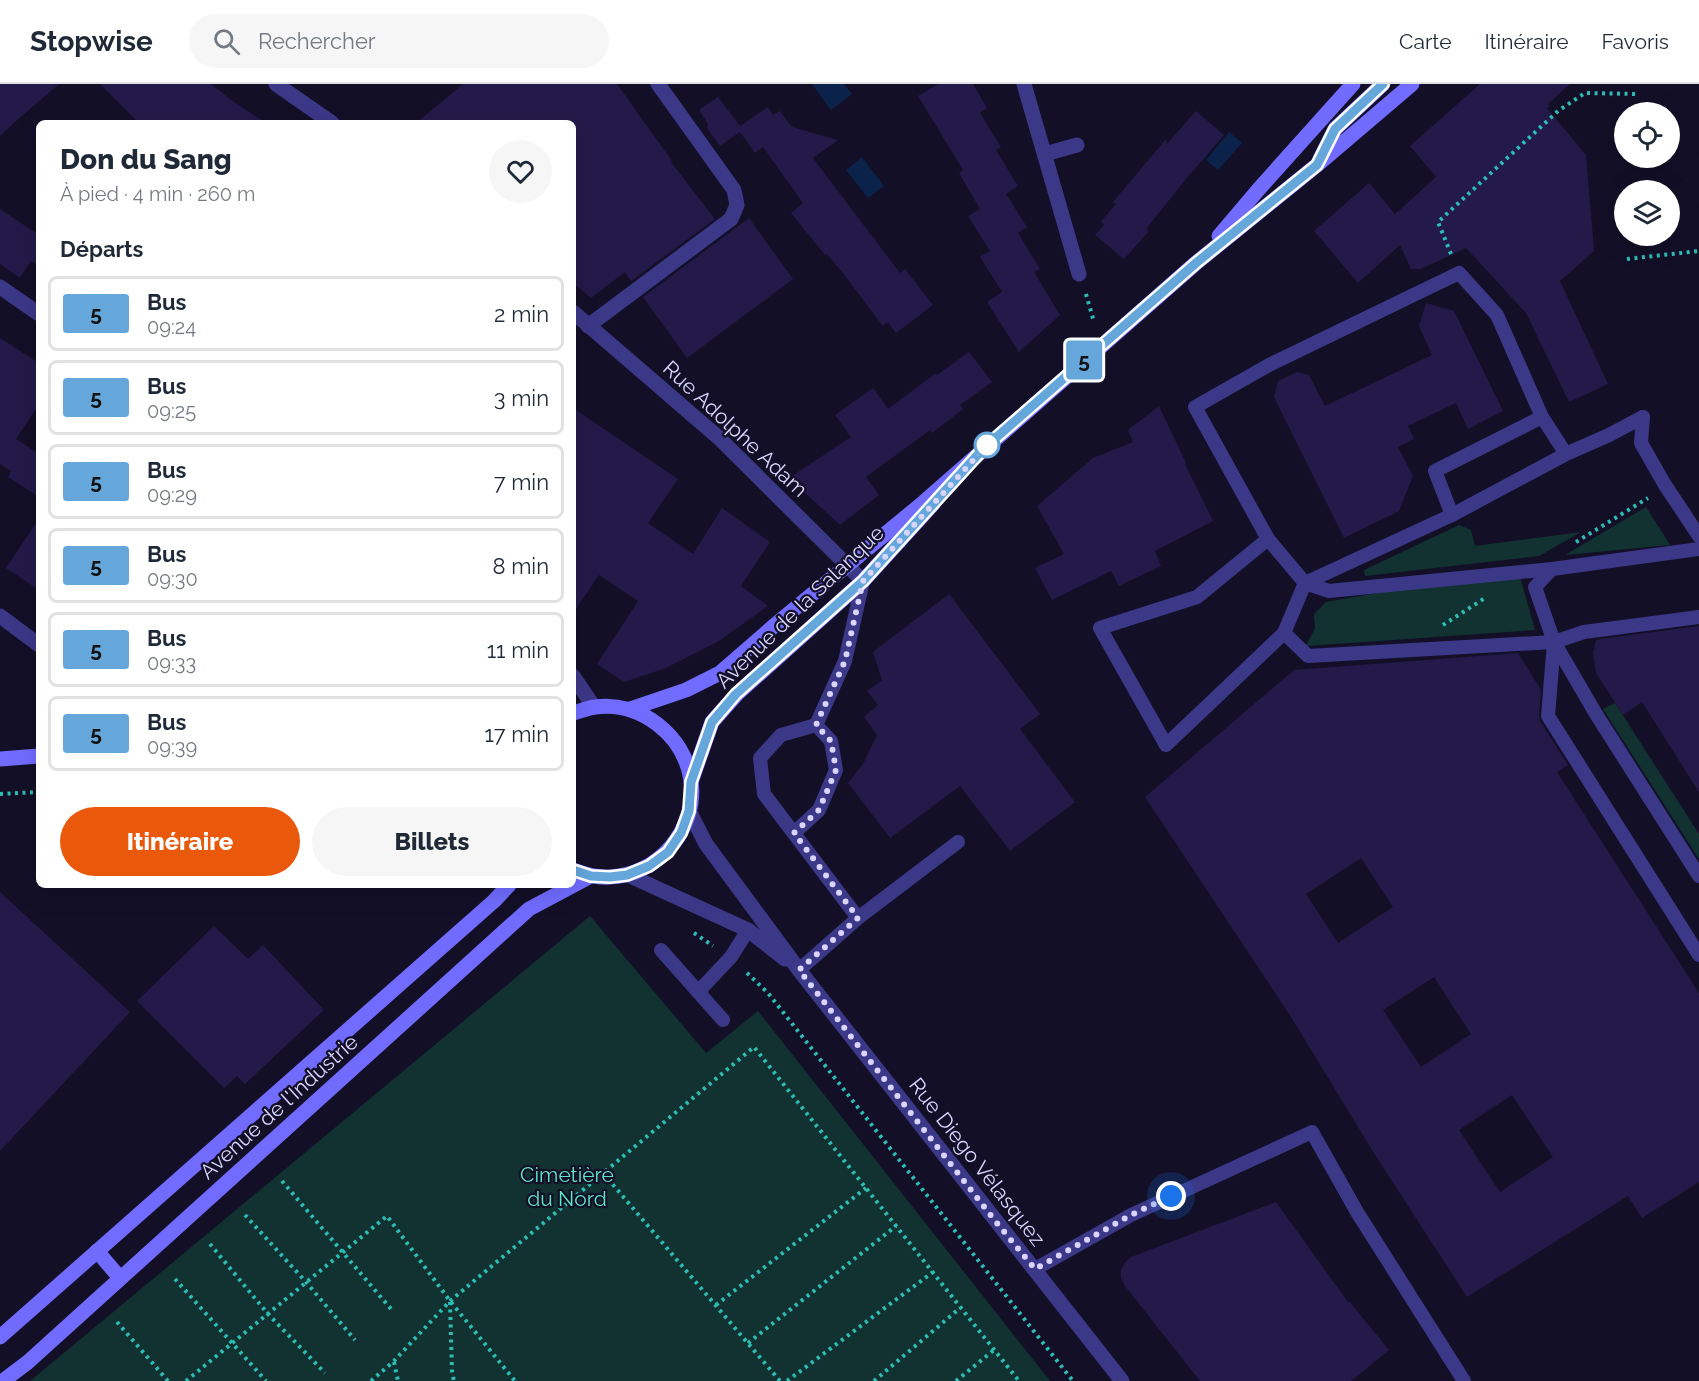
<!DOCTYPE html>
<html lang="fr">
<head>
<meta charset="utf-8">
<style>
  body { margin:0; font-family:Raleway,sans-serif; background:#f6f6f7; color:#1f2937; height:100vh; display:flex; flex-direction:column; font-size:22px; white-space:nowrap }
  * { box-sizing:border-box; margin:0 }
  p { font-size:20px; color:#747a83 }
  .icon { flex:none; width:33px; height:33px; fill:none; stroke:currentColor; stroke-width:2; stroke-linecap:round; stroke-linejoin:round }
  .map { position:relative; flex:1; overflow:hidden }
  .sheet { position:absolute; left:36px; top:36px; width:540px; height:768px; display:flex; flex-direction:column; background:#fff; border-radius:9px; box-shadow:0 6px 24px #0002 }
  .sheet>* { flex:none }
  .badge { padding:0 12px; border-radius:4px; font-size:21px; line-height:39px }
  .controls { position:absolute; left:1614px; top:18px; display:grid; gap:12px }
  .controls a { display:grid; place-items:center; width:66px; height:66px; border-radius:50%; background:#fff; box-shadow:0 6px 24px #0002; font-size:30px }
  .you { position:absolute; width:30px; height:30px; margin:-15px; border:4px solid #fff; border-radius:50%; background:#1a73e8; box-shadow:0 0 0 9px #1a73e833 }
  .map>.badge { position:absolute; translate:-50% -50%; box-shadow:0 0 0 3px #fff }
  h2 { padding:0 24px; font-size:22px; line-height:54px }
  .round { display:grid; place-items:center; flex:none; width:63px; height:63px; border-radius:32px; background:#f6f6f7 }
  .head { display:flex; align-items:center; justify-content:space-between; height:102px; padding:0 24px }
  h1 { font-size:28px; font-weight:800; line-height:45px }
  .button { display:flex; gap:12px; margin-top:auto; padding:12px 24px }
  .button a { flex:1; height:69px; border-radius:36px; background:#ea580c; color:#fff; font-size:24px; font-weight:800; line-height:69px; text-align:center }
  .button a+a { background:#f6f6f7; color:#1f2937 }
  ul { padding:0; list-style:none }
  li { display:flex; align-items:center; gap:18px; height:75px; margin:0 12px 9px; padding:0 12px; border:3px solid #e0e1e3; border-radius:9px }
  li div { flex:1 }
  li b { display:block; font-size:22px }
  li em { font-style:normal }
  li .badge { min-width:66px; font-weight:700; text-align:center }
  header { display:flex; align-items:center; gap:36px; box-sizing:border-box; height:84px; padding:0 30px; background:#fff; border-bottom:2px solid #e0e1e3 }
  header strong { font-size:28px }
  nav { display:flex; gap:33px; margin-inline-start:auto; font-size:21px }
  .search { width:420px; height:54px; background:#f6f6f7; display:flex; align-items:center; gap:15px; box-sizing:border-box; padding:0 21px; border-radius:33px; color:#747a83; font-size:22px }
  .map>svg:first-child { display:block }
  .green { fill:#113231 }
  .water { fill:#0b224b }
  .building { fill:#241a49; fill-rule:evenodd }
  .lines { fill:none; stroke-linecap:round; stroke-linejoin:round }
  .path { stroke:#2cbdb5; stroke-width:4; stroke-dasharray:3 4.5; stroke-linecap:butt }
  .lane { stroke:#3c3888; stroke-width:14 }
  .street { stroke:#3c3888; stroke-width:15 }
  .secondary { stroke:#716cff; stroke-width:15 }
  .line-casing { stroke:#fff; stroke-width:14 }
  .line { stroke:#65a6db; stroke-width:9 }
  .walk { stroke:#dad5ff; stroke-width:6; stroke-dasharray:0 10.8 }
  .stop-dot { fill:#fff; stroke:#65a6db; stroke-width:3 }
  .labels { text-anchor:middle; stroke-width:4.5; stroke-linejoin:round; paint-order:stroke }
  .street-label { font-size:21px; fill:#dad5ff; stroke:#130f27 }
  .park-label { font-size:21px; fill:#5ce4c3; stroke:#130f27 }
</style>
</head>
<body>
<header>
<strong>Stopwise</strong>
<div class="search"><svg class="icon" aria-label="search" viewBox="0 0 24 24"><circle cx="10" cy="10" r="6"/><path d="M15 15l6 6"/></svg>Rechercher</div>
<nav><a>Carte</a><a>Itinéraire</a><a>Favoris</a></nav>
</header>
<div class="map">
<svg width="1699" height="1297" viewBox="0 0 1699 1297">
  <rect width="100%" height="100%" fill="#130f27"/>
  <!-- green -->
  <g class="green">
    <path d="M1646,423L1670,461L1565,471Z"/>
    <path d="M1459,441L1471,446L1475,462L1581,448L1539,472L1365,492L1364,486Z"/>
    <path d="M1519,489L1535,546L1306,562L1315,544L1314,530L1326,518L1406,504Z"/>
    <path d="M1615,619L1699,750V775L1603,625Z"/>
    <path d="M590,832L706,969L758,927L1050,1297H30Z"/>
  </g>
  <!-- water -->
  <g class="water">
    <path d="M812,0H844L852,10L831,26Z"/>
    <path d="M1229,48L1242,59L1218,86L1206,76Z"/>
    <path d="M862,73L884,102L868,114L846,86Z"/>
  </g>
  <!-- building -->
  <g class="building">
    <path d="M0,0H59L17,36L0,52Z"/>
    <path d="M100,0H211L231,16L266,39H139Z"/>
    <path d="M463,0H617L672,77L671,78L715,135L631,197L625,188L591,214L573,199V39H416Z"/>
    <path d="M938,0H973L987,24L980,29L1001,63L996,66L1018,102L1006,110L1027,143L1018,149L1040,185L1034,188L1060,231L1019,268L987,218L1002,208L980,173L990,167L968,132L980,125L959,89L963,86L918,12Z"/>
    <path d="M1480,0H1570L1548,20L1550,22L1547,24L1586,71L1594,167L1560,197L1608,300L1569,318L1526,229L1466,164L1421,185H1411L1400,161L1358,199L1314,147L1369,99L1395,130L1436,93L1410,62Z"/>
    <path d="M718,13L740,42L768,23L773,31L780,27L792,43L838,56L813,74L900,189L905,185L933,221L896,249L888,238L883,242L849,197L827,170L825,171L791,129L803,119L763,63L755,69L740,48L720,62L707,44L708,40L699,26Z"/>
    <path d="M1196,27L1224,51L1186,95L1146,145L1149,147L1124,175L1095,151L1104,141L1101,137L1116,120L1113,118L1166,55L1167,60Z"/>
    <path d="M0,125L39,151V181L31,177L20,194L0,180Z"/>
    <path d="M749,134L793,195L687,274L643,213Z"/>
    <path d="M1426,219L1454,227L1503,327L1468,345L1456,319L1408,342L1414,355L1398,363L1413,392L1399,427L1344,454L1274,313L1278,297L1297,288L1309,291L1325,322L1432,271L1419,242Z"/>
    <path d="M0,254L39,279V320L16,355L39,370V413L8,393L11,387L0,380Z"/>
    <path d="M969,268L992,298L960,321L963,325L932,349L930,346L866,393L879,411L840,441L789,394L851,353L835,331L873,304L888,325L936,289L937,291Z"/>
    <path d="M1159,322L1186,379L1185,380L1213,437L1155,467L1161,482L1119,502L1111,487L1052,516L1035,484L1064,470L1037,422L1093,374L1133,358L1128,346Z"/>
    <path d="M573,324L678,395L648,439L693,470L722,424L770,458L741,502L768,522L719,557L666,584L624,598L597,580L638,517L599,491L573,530Z"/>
    <path d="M39,435V506L6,484Z"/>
    <path d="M949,510L1040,630L1020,645L1075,718L1010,767L960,702L890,754L848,699L863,680L877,651L864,633L878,621L867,607L882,596L873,568Z"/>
    <path d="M1699,542V708L1642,618L1623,631L1596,589L1593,568L1596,557L1600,555Z"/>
    <path d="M1518,569L1541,606L1539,631L1540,637L1568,681L1557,688L1699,909V1098L1642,1134L1628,1112L1467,1213L1372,1066L1291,933L1145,713L1294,586ZM1361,774L1393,823L1338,859L1306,810ZM1434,893L1471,950L1421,983L1383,926ZM1512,1011L1553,1073L1500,1108L1459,1046Z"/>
    <path d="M0,808L130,928L0,1067Z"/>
    <path d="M214,842L248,875L263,861L324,926L245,1000L237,992L224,1004L137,917Z"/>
    <path d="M1276,1118L1348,1218L1349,1217L1389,1266L1351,1297H1200L1125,1202L1121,1194V1186L1126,1177L1131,1173Z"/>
  </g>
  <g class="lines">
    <!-- path -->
    <g class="path">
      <path d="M1451,170L1438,138L1558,27L1585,9L1638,10"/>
      <path d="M1627,175L1699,167"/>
      <path d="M1086,210L1094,238"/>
      <path d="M1576,458L1648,414"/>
      <path d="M1443,541L1485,514"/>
      <path d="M0,710L39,708"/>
      <path d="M694,849L713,862"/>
      <path d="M747,889L768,909L1073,1297"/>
      <path d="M603,1089L780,1297"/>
      <path d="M282,1097L391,1225"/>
      <path d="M245,1131L306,1198L355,1256"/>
      <path d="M210,1160L268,1230L325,1289"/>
      <path d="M175,1195L266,1297"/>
      <path d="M450,1218L452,1287L454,1297"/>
      <path d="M716,1221L866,1104"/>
      <path d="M117,1238L168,1297"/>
      <path d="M748,1259L896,1142"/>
      <path d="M394,1278L398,1297"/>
      <path d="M186,1297L387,1132L450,1217L515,1297"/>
      <path d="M371,1297L394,1277L450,1217L754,963L1019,1297"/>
      <path d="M787,1297L933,1188"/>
      <path d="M874,1297L960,1224"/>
      <path d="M956,1297L994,1266"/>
    </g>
    <!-- lane -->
    <g class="lane">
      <path d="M1643,333L1641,359L1665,401L1699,452"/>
      <path d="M1566,370L1542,333L1497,231L1459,189L1269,281L1195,323L1268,455L1305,499L1329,507L1552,485L1699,465"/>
      <path d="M1452,431L1435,387L1542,333"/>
      <path d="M1268,455L1197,513L1100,544L1166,661L1284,549L1305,499L1452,431L1566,370L1609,351L1643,333"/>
      <path d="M1552,485L1535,503L1554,558L1596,630L1699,792"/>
      <path d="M1284,549L1308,572L1554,558L1584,548L1699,533"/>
      <path d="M1554,558L1548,632L1699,871"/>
      <path d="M816,641L845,577L863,497"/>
      <path d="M794,749L819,726L836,686L831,657L816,641L781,651L760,674L764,710L858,834"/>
      <path d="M661,866L723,936"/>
      <path d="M799,886L858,834L958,758"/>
      <path d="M698,908L731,873L748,846"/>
      <path d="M1035,1185L1131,1131L1312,1048L1357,1128L1464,1297"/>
    </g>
    <!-- street -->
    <g class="street">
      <path d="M276,0L332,39"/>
      <path d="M1024,0L1079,190"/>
      <path d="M1045,70L1077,61"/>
      <path d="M0,203L39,230"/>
      <path d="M573,228L719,354L863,497"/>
      <path d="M588,242L731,135L737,121L734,106L658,0"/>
      <path d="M0,532L39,561"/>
      <path d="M573,592L594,623"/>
      <path d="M689,727L706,760L799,886L1122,1297"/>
      <path d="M628,791L748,846L785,875"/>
    </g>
    <!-- secondary -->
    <g class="secondary">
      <path d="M1320,75L1335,45L1383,0"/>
      <path d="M1219,152L1258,106L1353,0"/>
      <path d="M630,625L686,606L720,589L775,541L924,418L1196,179L1317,81L1412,0"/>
      <path d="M573,629C580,627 588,624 595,623C641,617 684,651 691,696C698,745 658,792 609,793C596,794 585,790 573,786"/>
      <path d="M0,675L39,672"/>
      <path d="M691,698L712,638L737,610L863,497L933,420"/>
      <path d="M97,1167L120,1194"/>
      <path d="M0,1253L494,817L509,801"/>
      <path d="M3,1297L28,1278L529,825L591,792"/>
    </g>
  </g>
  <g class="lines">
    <defs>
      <path id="line" d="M573,786L591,792L610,793L627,791L649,782L668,768L681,749L689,727L691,698L712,638L736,610L863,497L983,365L1196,179L1317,81L1335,45L1383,0"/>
    </defs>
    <!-- line casing -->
    <use href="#line" class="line-casing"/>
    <!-- line -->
    <use href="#line" class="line"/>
    <!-- walk -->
    <path class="walk" d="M987,361L863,497L845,577L816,641L831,657L836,686L819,726L794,749L858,834L799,886L996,1138L1035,1185L1131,1131L1171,1112"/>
  </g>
  <!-- markers -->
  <circle class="stop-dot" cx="987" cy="361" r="12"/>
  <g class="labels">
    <!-- street labels -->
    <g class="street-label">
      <text transform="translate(735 345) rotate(43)" y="7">Rue Adolphe Adam</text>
      <text transform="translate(800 523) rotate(-44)" y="7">Avenue de la Salanque</text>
      <text transform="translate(279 1023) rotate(-42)" y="7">Avenue de l'Industrie</text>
      <text transform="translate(977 1078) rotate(52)" y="7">Rue Diego Vélasquez</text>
    </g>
    <!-- park labels -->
    <g class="park-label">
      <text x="567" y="1098">Cimetière<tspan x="567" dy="24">du Nord</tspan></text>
    </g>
  </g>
</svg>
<div class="controls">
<a><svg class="icon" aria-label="locate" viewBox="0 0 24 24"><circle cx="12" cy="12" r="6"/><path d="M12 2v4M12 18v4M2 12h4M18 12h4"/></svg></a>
<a><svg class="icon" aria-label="layers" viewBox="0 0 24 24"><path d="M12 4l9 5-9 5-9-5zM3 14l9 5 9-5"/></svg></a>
</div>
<div class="you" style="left:1171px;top:1112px"></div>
<b class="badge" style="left:1084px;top:276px;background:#65a6db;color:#111">5</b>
<section class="sheet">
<div class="head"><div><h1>Don du Sang</h1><p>À pied · 4 min · 260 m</p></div><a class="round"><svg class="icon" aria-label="heart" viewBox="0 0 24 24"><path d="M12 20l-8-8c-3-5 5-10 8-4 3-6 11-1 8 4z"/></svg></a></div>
<h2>Départs</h2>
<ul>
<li><span class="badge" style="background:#65a6db;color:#111">5</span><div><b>Bus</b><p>09:24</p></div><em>2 min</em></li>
<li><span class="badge" style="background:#65a6db;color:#111">5</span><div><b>Bus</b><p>09:25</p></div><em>3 min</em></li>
<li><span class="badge" style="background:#65a6db;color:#111">5</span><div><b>Bus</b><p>09:29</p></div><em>7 min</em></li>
<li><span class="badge" style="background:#65a6db;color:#111">5</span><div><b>Bus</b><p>09:30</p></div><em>8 min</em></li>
<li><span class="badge" style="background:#65a6db;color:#111">5</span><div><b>Bus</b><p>09:33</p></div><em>11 min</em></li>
<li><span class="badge" style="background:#65a6db;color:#111">5</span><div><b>Bus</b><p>09:39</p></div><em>17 min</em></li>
</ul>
<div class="button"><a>Itinéraire</a><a>Billets</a></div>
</section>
</div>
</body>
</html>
